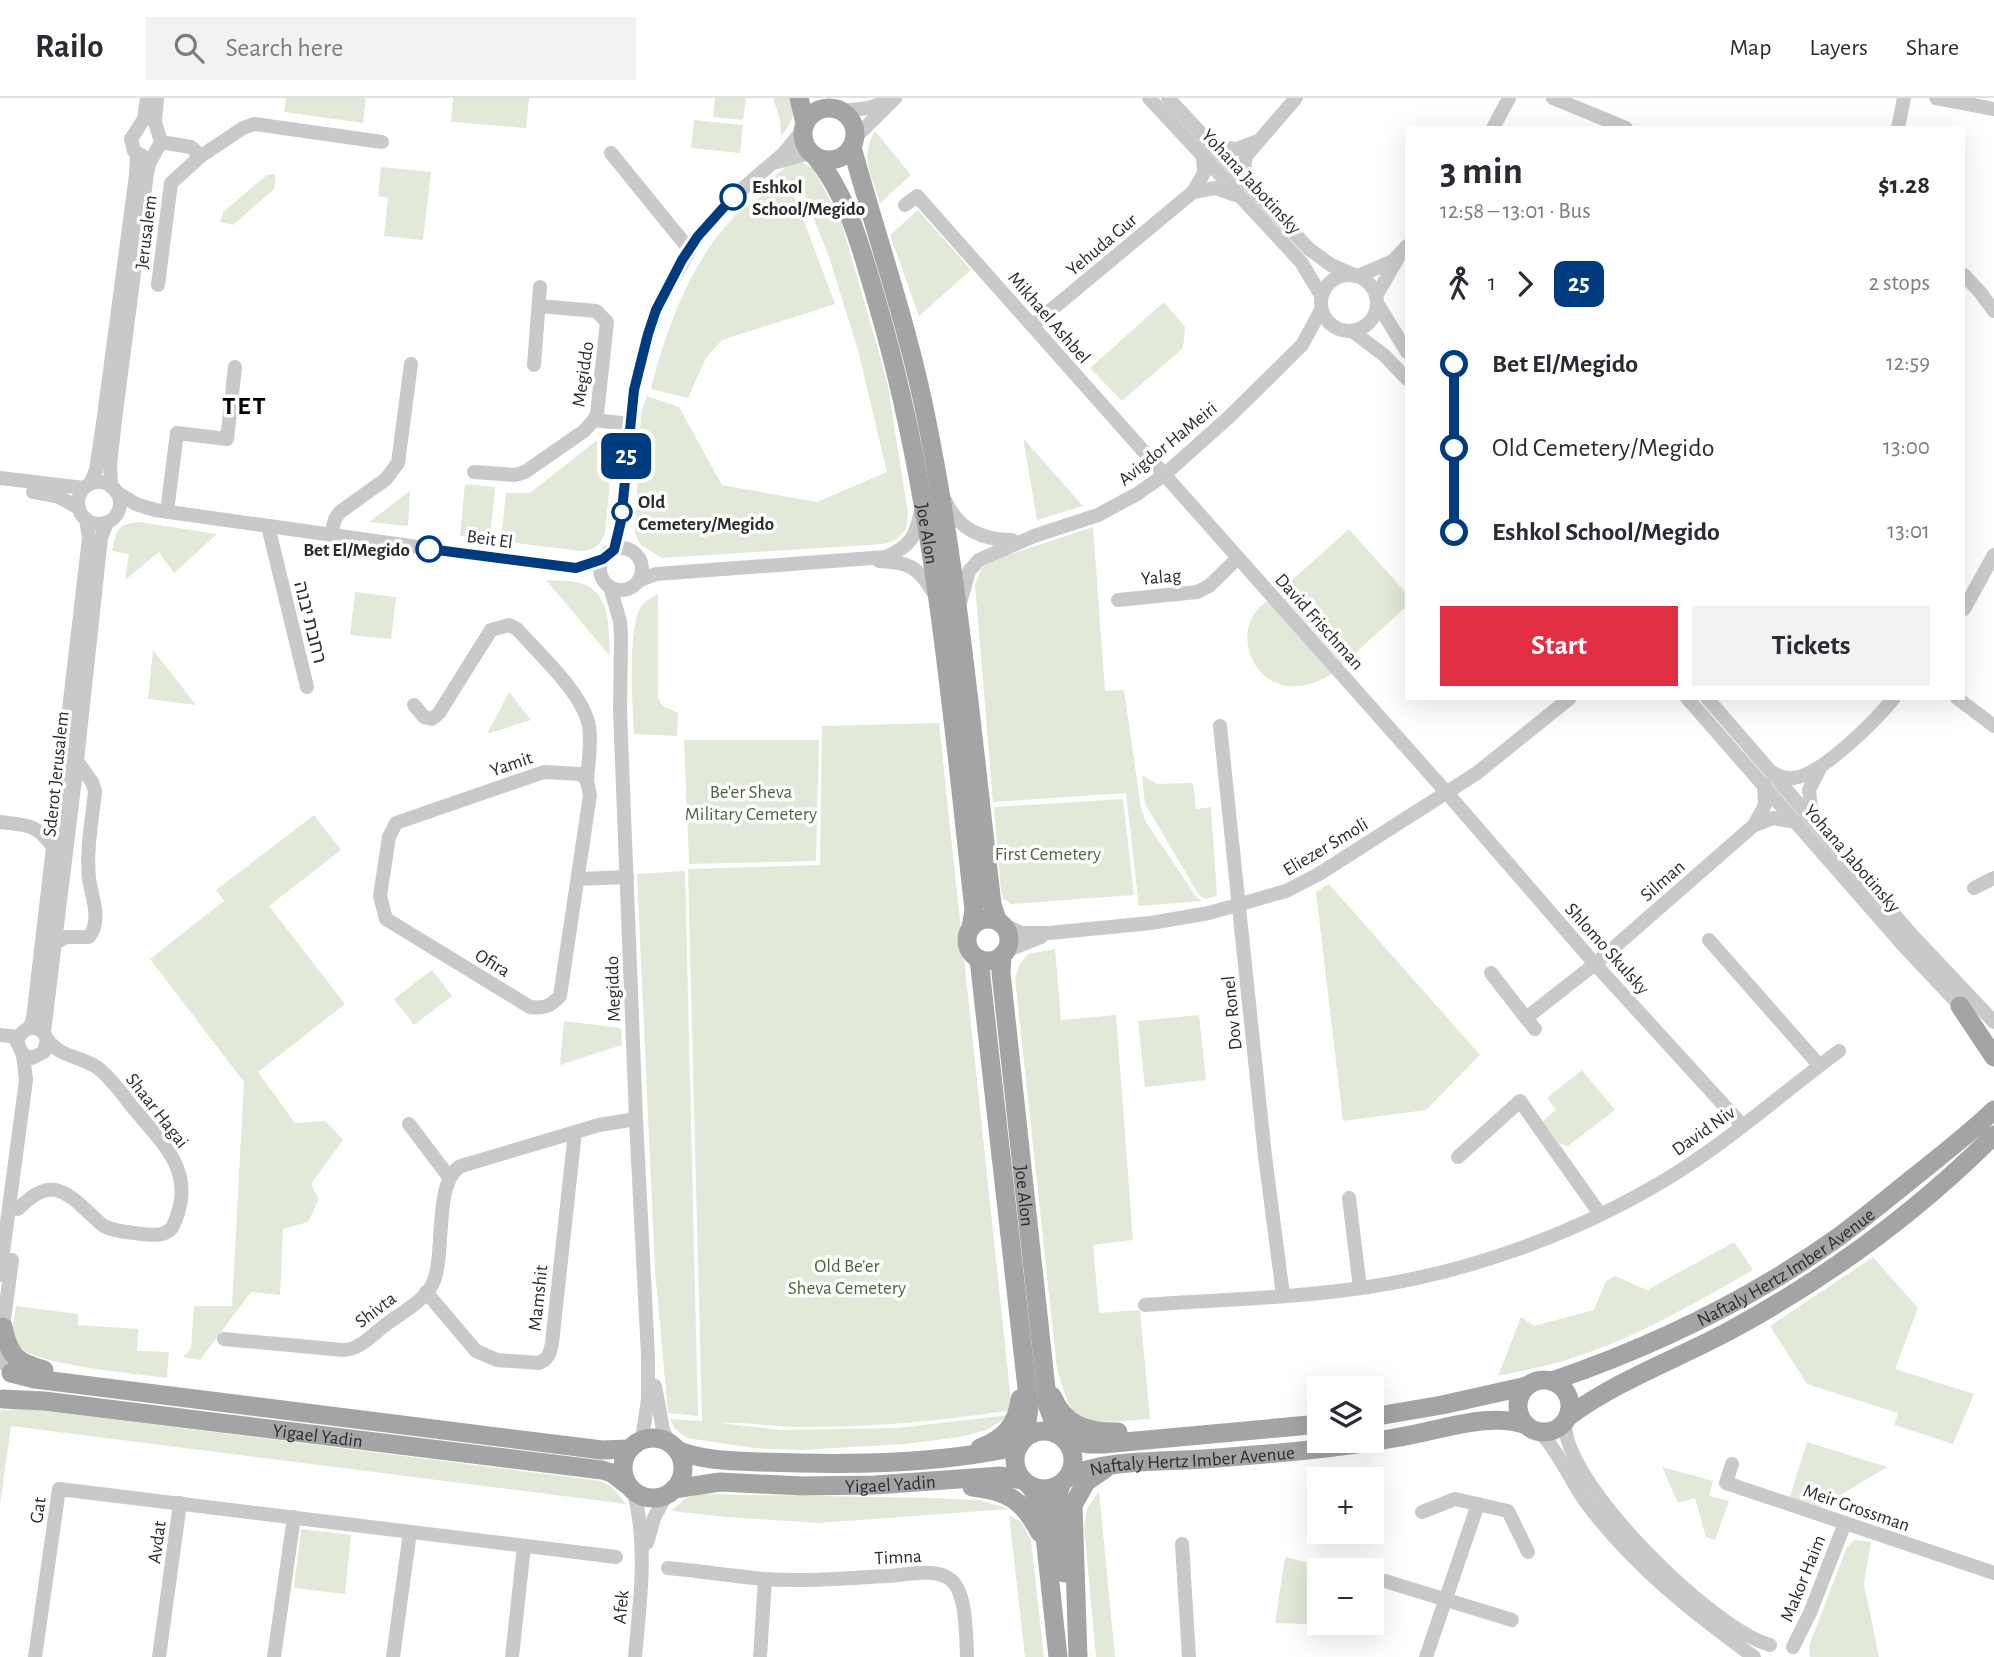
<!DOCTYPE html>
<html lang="en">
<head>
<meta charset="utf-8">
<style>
  body { margin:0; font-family:"Alegreya Sans","Noto Sans Hebrew",sans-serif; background:#f2f2f3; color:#2b2b33; height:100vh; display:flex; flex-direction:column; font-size:26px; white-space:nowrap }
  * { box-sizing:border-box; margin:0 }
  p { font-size:23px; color:#7c7c81 }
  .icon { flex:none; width:38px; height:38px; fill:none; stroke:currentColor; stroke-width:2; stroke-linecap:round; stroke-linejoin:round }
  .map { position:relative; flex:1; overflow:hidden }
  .panel { position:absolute; left:1405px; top:28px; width:560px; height:574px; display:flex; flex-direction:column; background:#fff; border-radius:0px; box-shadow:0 7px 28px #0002 }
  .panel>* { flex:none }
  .badge { padding:0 14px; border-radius:10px; font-size:24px; line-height:46px }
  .fabs { position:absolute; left:1307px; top:1278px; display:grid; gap:14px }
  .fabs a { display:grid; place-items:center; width:77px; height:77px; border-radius:0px; background:#fff; box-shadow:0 7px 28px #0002; font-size:35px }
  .map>.badge { position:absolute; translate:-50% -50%; box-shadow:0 0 0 4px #fff }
  .legs { display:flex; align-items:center; gap:10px; height:77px; padding:0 35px; font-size:23px }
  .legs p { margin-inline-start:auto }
  .overview { display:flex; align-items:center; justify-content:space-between; height:119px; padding:0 35px }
  h1 { font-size:38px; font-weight:700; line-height:52px }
  .primary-button { display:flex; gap:14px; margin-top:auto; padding:14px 35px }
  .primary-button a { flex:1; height:80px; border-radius:0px; background:#e22e42; color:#fff; font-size:28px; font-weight:700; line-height:80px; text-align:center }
  .primary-button a+a { background:#f2f2f3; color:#2b2b33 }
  ul { padding:0 35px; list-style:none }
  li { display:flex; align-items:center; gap:24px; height:84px; font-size:26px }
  li i { display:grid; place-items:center; width:10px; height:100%; margin:0 9px; background:currentColor }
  li i::after { content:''; width:18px; height:18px; margin:-9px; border:5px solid; border-radius:50%; background:#fff }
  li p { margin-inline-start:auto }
  li:first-child i { background:linear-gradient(#0000 50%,currentColor 0) }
  li:last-child i { background:linear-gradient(currentColor 50%,#0000 0) }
  header { display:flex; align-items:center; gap:42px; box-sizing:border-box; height:98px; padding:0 35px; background:#fff; border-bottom:2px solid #e1e1e2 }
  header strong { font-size:33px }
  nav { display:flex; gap:38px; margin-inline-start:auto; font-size:24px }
  .search { width:490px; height:63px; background:#f2f2f3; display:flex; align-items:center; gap:18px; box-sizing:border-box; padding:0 24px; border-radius:0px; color:#7c7c81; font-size:26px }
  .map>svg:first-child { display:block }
  .green { fill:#e2e9d9 }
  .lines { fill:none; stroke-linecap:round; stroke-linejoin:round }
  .minor { stroke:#c9c9c9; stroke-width:14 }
  .major { stroke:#a4a4a4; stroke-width:19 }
  .line-1-casing { stroke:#fff; stroke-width:16 }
  .line-1 { stroke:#003b80; stroke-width:10 }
  .stop-1-dot { fill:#fff; stroke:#003b80; stroke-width:3.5 }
  .labels { text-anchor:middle; stroke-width:7; stroke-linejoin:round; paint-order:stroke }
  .street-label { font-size:19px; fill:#2c2c2c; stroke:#fff }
  .stop-label { font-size:19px; font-weight:bold; fill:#2c2c2c; stroke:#fff; text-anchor:start }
  .park-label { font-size:19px; fill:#50663a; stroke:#fff }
  .district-label { font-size:26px; font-weight:bold; letter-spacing:2px; fill:#000; stroke:#fff }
</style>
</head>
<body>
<header>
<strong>Railo</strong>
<div class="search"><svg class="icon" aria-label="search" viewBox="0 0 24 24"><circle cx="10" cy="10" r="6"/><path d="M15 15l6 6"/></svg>Search here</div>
<nav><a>Map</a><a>Layers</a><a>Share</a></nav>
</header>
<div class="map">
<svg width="1994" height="1559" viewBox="0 0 1994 1559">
  <rect width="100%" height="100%" fill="#fff"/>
  <!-- green -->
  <g class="green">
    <path d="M286,0H366L363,25L284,14Z"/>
    <path d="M453,0H529L526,30L451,24Z"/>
    <path d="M715,0H746L743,22L713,19Z"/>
    <path d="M773,0H792C797,15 791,27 781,38L780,21Z"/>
    <path d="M694,22L743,27L740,55L691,50Z"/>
    <path d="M875,33L911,77L880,105C872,77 859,59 875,33Z"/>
    <path d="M802,65L813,70L841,123L887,283L908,415L906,431L896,442L884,446L662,460L641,447L635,435L641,315L647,298L679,309L722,387L817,404L887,374L858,252L829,159L802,91L788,84L762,88L786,69Z"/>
    <path d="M381,69L431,74L423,142L384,138L388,100L378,98Z"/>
    <path d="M275,76V90L233,127L220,124L224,113L267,77Z"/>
    <path d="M767,95H790L796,102L835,206L722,242L706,260L688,300L651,291C667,225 703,127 767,95Z"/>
    <path d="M918,112L971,172L919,218L890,137Z"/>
    <path d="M1164,204L1185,229L1183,250L1122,303L1090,270Z"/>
    <path d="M605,336L614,339L605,435C600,448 595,452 581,453L501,443L506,395H530Z"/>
    <path d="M1023,340L1083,408L1037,422Z"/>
    <path d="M465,386L495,389L490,441L460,438Z"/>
    <path d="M410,393L408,428L369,424Z"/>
    <path d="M139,424L217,436L174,475L159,454L125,482L129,456L112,453C117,433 116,426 139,424Z"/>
    <path d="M1093,429L1105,593L1124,592L1141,710L1146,724L1197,800L1202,803L1139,808L1126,695L993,704L975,487L981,471L990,463Z"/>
    <path d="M1349,431L1407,496V508L1343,566L1279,494Z"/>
    <path d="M546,482C558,483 575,482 586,487C612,499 608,534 610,558Z"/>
    <path d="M355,494L396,499L391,541L350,537Z"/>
    <path d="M658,496V600L663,608L678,615L677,638L634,636C633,610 626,521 644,505C648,501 654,499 658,496Z"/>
    <path d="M1268,503L1335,574C1259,624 1221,529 1268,503Z"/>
    <path d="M153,552L196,607L148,601Z"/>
    <path d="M509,594L531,622L487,636Z"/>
    <path d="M939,625L1012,1312C943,1323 874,1329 804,1329C776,1329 747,1324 719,1325L781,1332L897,1330L1010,1317L987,1332L960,1339L905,1346L801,1352L753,1350L687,1340L674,1330L670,1321L702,1323L688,771L820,767L822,628Z"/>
    <path d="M684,642H819L816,763L689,766Z"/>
    <path d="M1142,677L1157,686L1193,685L1196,711L1211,709L1217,798L1206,801L1199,797L1145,706Z"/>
    <path d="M1123,701L1134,797L1011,806L1004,801L1001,793L994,709Z"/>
    <path d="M314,717L341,752L269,808L345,906L258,974L295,1025L325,1023L343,1042L311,1086L319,1101L308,1124L283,1131L280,1197L251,1194L200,1262L183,1259L191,1250L194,1208H232L244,984L150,861L224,803L216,792Z"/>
    <path d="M685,773L698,1318L668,1315L655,1172L637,776Z"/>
    <path d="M1329,786L1480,957L1426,1012L1343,1023L1316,794Z"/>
    <path d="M1055,851L1061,922L1116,917L1133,1142L1093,1147L1099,1215L1140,1212L1150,1321C1132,1322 1092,1328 1078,1317C1066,1308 1062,1285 1057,1271L1015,880L1020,866L1028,856Z"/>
    <path d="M432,872L452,898L414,927L394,901Z"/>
    <path d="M1199,917L1206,982L1145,989L1138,923Z"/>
    <path d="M564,923L621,930L622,947L560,967Z"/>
    <path d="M1582,972L1615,1012L1568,1048L1560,1046L1543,1023L1556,1012L1547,1000Z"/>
    <path d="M1734,1144L1753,1172C1698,1203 1641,1237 1581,1257C1554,1267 1525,1272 1498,1278L1521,1219L1534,1228L1594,1212L1606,1183L1615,1178L1647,1192Z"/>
    <path d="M1873,1159L1918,1210L1895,1271L1974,1296L1953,1346L1894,1327L1898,1315L1807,1286L1770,1228Z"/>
    <path d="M16,1208L78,1216V1227L138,1231L137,1253L169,1254L167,1280C140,1276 29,1267 16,1246C9,1236 15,1219 16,1208Z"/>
    <path d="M15,1311L39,1312L601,1383L613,1390L626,1406L11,1328L0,1407V1313Z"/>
    <path d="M1807,1344L1887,1369L1817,1411L1789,1402Z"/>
    <path d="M1662,1369L1713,1383L1709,1398L1729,1403L1715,1442L1706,1439L1695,1400L1678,1405Z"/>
    <path d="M1099,1393L1115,1559H1096L1084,1428L1087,1411Z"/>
    <path d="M698,1396L932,1400L979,1402L1009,1411L819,1425L726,1419L671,1413L685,1401Z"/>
    <path d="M1009,1417L1022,1425L1031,1442L1044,1559H1025Z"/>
    <path d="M301,1431L351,1437L345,1496L294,1490Z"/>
    <path d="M1854,1442L1871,1444L1864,1486L1879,1559H1810L1809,1548L1847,1449Z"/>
    <path d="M1285,1459L1341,1472H1320V1524H1347L1333,1527L1275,1525Z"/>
  </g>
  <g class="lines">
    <!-- minor -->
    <g class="minor">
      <path d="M1149,0L1301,164L1321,197"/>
      <path d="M1168,0L1309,151L1331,167L1354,177"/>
      <path d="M1553,0L1626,30"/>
      <path d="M1936,0L1994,11"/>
      <path d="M843,13L868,10L886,4"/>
      <path d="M1493,30L1509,0"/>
      <path d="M1898,30L1904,0"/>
      <path d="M855,40L895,0"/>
      <path d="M161,44L191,49L201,58L243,30L254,26L382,44"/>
      <path d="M1213,49L1237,51L1255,44"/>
      <path d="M611,55L689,151"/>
      <path d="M144,59L134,53L131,41L144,21L147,0"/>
      <path d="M777,64L811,55"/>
      <path d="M1247,85L1244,71L1246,58L1296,0"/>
      <path d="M1193,94L1215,90L1235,97"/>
      <path d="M905,107L917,98L1447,695L1595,866L1743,1028"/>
      <circle cx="1349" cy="205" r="28"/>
      <path d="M1964,177L1980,194L1994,213"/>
      <path d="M1358,178L1393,163L1407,148"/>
      <path d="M158,187L171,85L201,58"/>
      <path d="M1376,198L1398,160"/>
      <path d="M1377,205L1407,254"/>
      <path d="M1033,227L1193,94L1204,75L1203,59"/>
      <path d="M1352,233L1384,257L1407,281"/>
      <path d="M534,267L540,189"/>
      <path d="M594,322L629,326"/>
      <path d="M474,374L515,377L525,374L584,333L594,322L597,316L607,224L596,213L539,208"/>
      <path d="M0,380L84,390"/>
      <circle cx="99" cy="405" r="21"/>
      <path d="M90,386L96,372L104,318L136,77L137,56"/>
      <path d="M111,389L110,367L115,322L147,75L149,66L161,44L155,24L157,0"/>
      <path d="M33,394L59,399L79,410"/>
      <path d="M116,394L136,406L155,412L560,469L577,470L603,461"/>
      <path d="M945,402C958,431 981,442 1012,442"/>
      <path d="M167,413L177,335L227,341L235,269"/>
      <path d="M268,428L307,589"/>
      <path d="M331,437L335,421L340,414L386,381L398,365L411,266"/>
      <circle cx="621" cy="471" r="21"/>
      <path d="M614,452L621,423L634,292L656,212L698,138L733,99L783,56L803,32"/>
      <path d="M879,463C911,464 919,470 935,497"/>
      <path d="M638,483L656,476L886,459C911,448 916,438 921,412"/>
      <path d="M610,489L620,523L621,539L620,613L636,1021L648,1258V1301L642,1341"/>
      <path d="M1118,502L1197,494L1209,488L1238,460"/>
      <path d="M960,505L969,473L979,462L1034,438L1098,417L1137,396L1164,377L1229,319L1302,247L1321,212"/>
      <path d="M1964,511L1994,457"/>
      <path d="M1687,600L1902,846L1965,913"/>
      <path d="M1707,600L1912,837L1994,924"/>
      <path d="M1957,600L1994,628"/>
      <path d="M414,607L424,619L432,621L439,615L491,532L509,527L517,531C539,556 583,595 589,628C592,645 588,665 587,683"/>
      <path d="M1220,628L1265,1058L1283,1197"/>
      <path d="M544,674L581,676L587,683L590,697L560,898C551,908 543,911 530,909L386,821L380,798L389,739L396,725Z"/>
      <path d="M1773,675C1780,678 1785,681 1793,680C1821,678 1876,622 1894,600"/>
      <path d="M1812,720L1809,692L1820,670"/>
      <path d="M0,724C27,727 37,726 53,749"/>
      <path d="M1754,727L1765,707L1764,686"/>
      <path d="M579,781L627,779"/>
      <path d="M1974,790L1994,780"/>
      <path d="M1003,827L1022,835H1049L1151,825L1209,815L1286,793L1319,776L1477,675L1570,600"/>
      <path d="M1709,842L1819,967"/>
      <path d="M54,846L66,839H89C102,822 92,800 89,781C86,751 92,723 95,693L92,684L77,663"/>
      <path d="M1006,853L1041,839"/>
      <path d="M1491,875L1526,920"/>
      <path d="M29,930L33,921L89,440L86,421"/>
      <path d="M1535,931L1526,920L1595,866L1753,728L1773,720L1796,724"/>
      <path d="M44,934L75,681L101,440L107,424"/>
      <path d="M0,937L18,939"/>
      <path d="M409,1026L449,1079"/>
      <path d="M1458,1059L1520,1003L1600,1116"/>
      <path d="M1349,1100L1360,1190"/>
      <path d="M18,1111C45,1083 61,1087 87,1113C93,1118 98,1124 104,1128C115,1134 129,1134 142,1136C153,1137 163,1139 172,1130C198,1077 167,1050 134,1011C123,997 112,981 98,970C81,958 59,959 47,941"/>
      <path d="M0,1177L26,982L23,957L17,944C22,927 40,925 47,941L44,954L32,960L23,957"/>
      <path d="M426,1194L476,1253L497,1262L539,1265C549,1261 550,1255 552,1245L575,1034"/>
      <path d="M1145,1207C1217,1202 1290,1200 1362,1190C1467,1175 1573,1137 1665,1082C1727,1045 1781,996 1839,953"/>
      <path d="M224,1241L343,1252C359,1252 372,1237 384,1228C399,1216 425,1203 433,1185C446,1156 433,1083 461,1068L599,1027L636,1021"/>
      <path d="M4,1266L1,1244L12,1162"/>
      <path d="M655,1288L663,1332L669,1344"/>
      <path d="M1565,1326C1565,1387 1712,1531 1770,1547"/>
      <path d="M1541,1335C1560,1356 1571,1384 1588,1407C1635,1469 1692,1514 1754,1559"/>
      <path d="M1732,1366L1726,1385L1994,1475"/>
      <path d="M634,1394C648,1451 640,1501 635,1559"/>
      <path d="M1422,1414L1455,1401L1508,1413L1528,1454"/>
      <path d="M647,1445L654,1420L666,1397"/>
      <path d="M1182,1446L1189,1559"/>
      <path d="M668,1470C700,1473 732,1478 764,1481C805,1484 847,1480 888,1478C906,1477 936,1469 951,1482C967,1495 966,1539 967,1559"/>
      <path d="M1385,1483L1512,1522"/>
      <path d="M1793,1549L1810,1515L1845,1425"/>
      <path d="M35,1559L59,1391L616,1459"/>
      <path d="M159,1559L180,1405"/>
      <path d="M274,1559L294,1419"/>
      <path d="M393,1559L410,1434"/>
      <path d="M512,1559L524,1448"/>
      <path d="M760,1559L765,1481"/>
      <path d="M1426,1559L1478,1406"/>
    </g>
    <!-- major -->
    <g class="major">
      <path d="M799,0L805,25"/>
      <circle cx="829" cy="36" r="26"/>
      <path d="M852,49C877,141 909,231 927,324C959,483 973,645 992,806L997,822"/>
      <path id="s1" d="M815,58C849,99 862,154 877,204C935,402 951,608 974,812L971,830"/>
      <circle cx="988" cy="842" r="21"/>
      <path id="s2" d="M1002,857L1001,875L1048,1309L1059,1337"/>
      <path d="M979,861L1029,1308L1025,1340"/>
      <path d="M1960,908L1994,959"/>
      <path d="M3,1229C9,1258 16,1264 44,1272"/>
      <path d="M11,1275L35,1281L602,1352L629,1351"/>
      <circle cx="1544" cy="1308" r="26"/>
      <path id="s3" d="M1552,1283C1652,1249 1751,1201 1837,1140C1863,1121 1888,1100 1913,1080C1940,1058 1968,1037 1994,1012"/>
      <path d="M1052,1298C1065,1329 1088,1334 1118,1334"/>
      <path id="s4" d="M3,1301L44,1303L602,1372L612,1375L626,1386"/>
      <path d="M1569,1318C1618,1282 1675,1262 1729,1233C1827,1180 1915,1116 1994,1037"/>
      <path d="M1372,1319L1442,1307L1527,1288"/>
      <circle cx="1044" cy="1362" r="29"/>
      <circle cx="653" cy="1370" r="30"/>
      <path d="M1066,1342L1088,1346H1103L1320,1326"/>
      <path d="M980,1350C1004,1341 1017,1327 1020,1301"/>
      <path d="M677,1352C702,1363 735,1363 762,1364C847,1367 935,1367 1019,1348"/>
      <path id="s5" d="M1068,1379C1106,1361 1162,1364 1204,1361C1270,1356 1336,1351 1400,1339C1438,1333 1490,1313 1526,1327"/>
      <path d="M1061,1386C1052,1416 1059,1445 1064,1475"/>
      <path d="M1030,1388L1041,1406L1043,1420L1058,1559"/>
      <path d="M972,1389C1008,1393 1023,1402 1040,1435"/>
      <path id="s6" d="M674,1391L720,1384L802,1388L875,1387L1001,1378L1022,1382"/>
      <path d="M1078,1559L1073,1407L1086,1384L1105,1371"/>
    </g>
  </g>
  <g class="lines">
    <defs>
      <path id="line-1" d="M429,451L576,470L603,461L614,452L621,423L634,292L648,236L656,212L682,162L698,138L733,99"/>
    </defs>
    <!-- line-1 casing -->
    <use href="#line-1" class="line-1-casing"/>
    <!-- line-1 -->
    <use href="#line-1" class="line-1"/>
  </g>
  <!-- markers -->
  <g class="stop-1-dot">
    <circle cx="733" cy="99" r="12"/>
    <circle cx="622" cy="414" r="9"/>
    <circle cx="429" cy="451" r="12"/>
  </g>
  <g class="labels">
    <!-- street labels -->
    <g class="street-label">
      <text transform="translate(1252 83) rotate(47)" y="7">Yohana Jabotinsky</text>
      <text transform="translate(145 134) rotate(-83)" y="7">Jerusalem</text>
      <text transform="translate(1101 146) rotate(-40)" y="7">Yehuda Gur</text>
      <text transform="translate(1050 219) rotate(49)" y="7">Mikhael Ashbel</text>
      <text transform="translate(582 276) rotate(-82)" y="7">Megiddo</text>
      <text transform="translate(1167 345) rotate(-39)" y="7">Avigdor HaMeiri</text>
      <text dy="7" stroke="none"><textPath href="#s1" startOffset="397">Joe Alon</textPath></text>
      <text transform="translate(490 440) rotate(8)" y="7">Beit El</text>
      <text transform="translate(1161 478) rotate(-5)" y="7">Yalag</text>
      <text transform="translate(1320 523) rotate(48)" y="7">David Frischman</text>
      <text transform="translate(311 524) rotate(76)" y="7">רחבת יבנה</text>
      <text transform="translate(511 665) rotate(-19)" y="7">Yamit</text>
      <text transform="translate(55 676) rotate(-84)" y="7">Sderot Jerusalem</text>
      <text transform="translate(1325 748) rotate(-31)" y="7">Eliezer Smoli</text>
      <text transform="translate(1853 760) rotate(49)" y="7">Yohana Jabotinsky</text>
      <text transform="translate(1662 782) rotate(-41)" y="7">Silman</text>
      <text transform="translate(1608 850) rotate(48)" y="7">Shlomo Skulsky</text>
      <text transform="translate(493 864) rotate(31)" y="7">Ofira</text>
      <text transform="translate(612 891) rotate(-92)" y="7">Megiddo</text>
      <text transform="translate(1231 915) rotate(-96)" y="7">Dov Ronel</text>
      <text transform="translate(158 1012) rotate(52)" y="7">Shaar Hagai</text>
      <text transform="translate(1703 1032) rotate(-35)" y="7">David Niv</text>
      <text dy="7" stroke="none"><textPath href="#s2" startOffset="242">Joe Alon</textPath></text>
      <text dy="7" stroke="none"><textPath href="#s3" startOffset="261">Naftaly Hertz Imber Avenue</textPath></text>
      <text transform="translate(537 1200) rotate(-84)" y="7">Mamshit</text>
      <text transform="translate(375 1211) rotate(-37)" y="7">Shivta</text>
      <text dy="7" stroke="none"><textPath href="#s4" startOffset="317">Yigael Yadin</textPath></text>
      <text dy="7" stroke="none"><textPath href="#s5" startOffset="126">Naftaly Hertz Imber Avenue</textPath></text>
      <text dy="7" stroke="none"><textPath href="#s6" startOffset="217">Yigael Yadin</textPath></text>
      <text transform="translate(1857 1409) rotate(19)" y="7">Meir Grossman</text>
      <text transform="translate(37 1412) rotate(-82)" y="7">Gat</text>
      <text transform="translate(156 1444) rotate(-82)" y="7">Avdat</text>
      <text transform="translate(898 1458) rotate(-3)" y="7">Timna</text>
      <text transform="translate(1802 1480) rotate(-68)" y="7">Makor Haim</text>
      <text transform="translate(620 1509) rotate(-85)" y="7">Afek</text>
    </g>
    <!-- stop labels -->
    <g class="stop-label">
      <text x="752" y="95">Eshkol<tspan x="752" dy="22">School/Megido</tspan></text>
      <text x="638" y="410">Old<tspan x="638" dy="22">Cemetery/Megido</tspan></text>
      <text x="410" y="458" text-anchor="end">Bet El/Megido</text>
    </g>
    <!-- park labels -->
    <g class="park-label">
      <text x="751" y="700">Be'er Sheva<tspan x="751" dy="22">Military Cemetery</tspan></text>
      <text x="1048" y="762">First Cemetery</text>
      <text x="847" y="1174">Old Be'er<tspan x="847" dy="22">Sheva Cemetery</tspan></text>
    </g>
    <!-- district labels -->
    <g class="district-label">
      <text x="245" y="316">TET</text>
    </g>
  </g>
</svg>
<div class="fabs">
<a><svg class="icon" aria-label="layers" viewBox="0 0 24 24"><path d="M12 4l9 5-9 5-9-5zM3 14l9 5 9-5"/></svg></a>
<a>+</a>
<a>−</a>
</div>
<b class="badge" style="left:626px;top:358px;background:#003b80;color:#fff">25</b>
<section class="panel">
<div class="overview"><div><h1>3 min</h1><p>12:58 – 13:01 · Bus</p></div><b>$1.28</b></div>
<div class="legs"><svg class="icon" aria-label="walk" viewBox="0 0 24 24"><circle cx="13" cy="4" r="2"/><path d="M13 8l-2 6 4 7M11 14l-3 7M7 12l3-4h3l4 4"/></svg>1<svg class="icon" aria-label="forward" viewBox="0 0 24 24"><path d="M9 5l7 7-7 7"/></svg><b class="badge" style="background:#003b80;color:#fff">25</b><p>2 stops</p></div>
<ul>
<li><i style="color:#003b80"></i><b>Bet El/Megido</b><p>12:59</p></li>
<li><i style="color:#003b80"></i><span>Old Cemetery/Megido</span><p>13:00</p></li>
<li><i style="color:#003b80"></i><b>Eshkol School/Megido</b><p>13:01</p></li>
</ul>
<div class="primary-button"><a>Start</a><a>Tickets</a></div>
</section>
</div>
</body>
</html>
